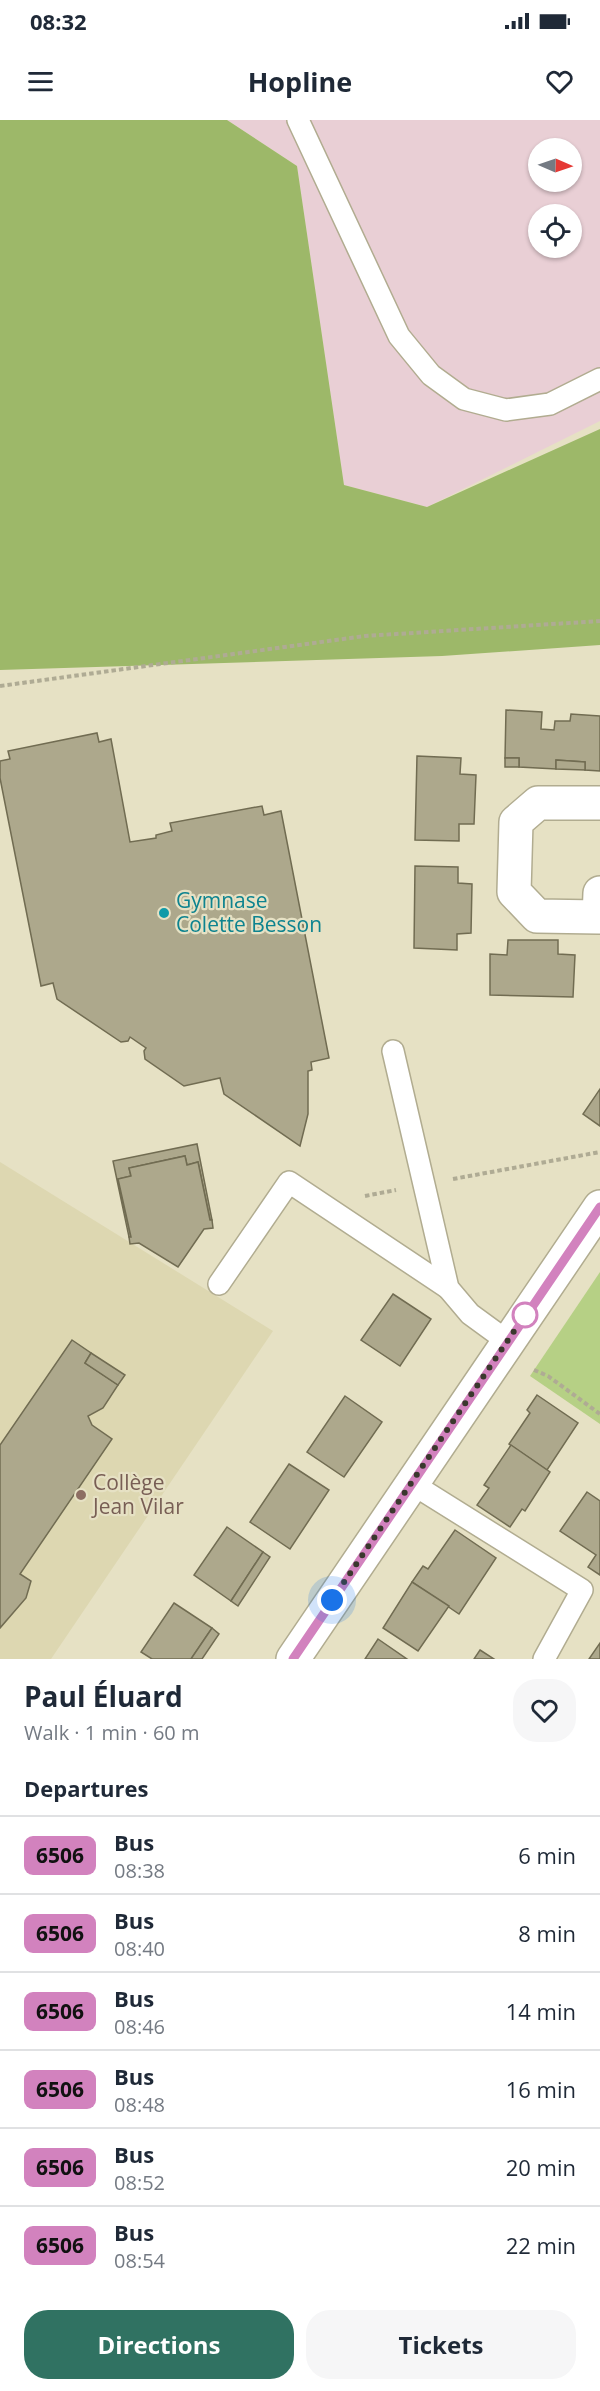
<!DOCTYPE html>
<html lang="en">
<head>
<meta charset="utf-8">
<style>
  body { margin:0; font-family:"Open Sans",sans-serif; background:#f6f6f7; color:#1f2937; height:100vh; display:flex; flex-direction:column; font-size:22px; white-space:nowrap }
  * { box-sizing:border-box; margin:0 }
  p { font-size:20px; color:#747a83 }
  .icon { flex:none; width:33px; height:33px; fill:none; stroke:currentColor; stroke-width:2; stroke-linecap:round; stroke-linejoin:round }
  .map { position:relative; height:1539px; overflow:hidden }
  .side { display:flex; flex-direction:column; background:#fff; flex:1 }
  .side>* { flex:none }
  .badge { padding:0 12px; border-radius:9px; font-size:21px; line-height:39px }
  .needle { width:39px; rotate:92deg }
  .controls { position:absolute; left:528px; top:18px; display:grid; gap:12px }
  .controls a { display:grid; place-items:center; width:54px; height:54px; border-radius:50%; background:#fff; box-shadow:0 2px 4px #0004; font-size:30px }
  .you { position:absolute; width:30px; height:30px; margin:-15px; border:4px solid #fff; border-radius:50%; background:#1a73e8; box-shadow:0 0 0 9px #1a73e833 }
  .map>.badge { position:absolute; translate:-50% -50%; box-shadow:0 0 0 3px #fff }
  h2 { padding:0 24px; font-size:22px; line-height:54px }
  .round { display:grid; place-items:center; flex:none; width:63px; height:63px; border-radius:24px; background:#f6f6f7 }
  .summary { display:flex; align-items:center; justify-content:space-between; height:102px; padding:0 24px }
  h1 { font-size:28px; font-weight:700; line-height:45px }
  .button { display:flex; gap:12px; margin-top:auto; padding:12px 24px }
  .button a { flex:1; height:69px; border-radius:24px; background:#307262; color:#fff; font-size:24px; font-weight:700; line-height:69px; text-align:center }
  .button a+a { background:#f6f6f7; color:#1f2937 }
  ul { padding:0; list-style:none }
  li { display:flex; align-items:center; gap:18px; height:78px; padding:0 24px; border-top:2px solid #e0e1e3 }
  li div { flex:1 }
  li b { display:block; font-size:22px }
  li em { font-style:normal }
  li .badge { min-width:66px; font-weight:700; text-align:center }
  .status { display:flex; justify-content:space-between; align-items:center; height:42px; padding:0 30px; background:#fff; direction:ltr }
  .status svg { height:16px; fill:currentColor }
  header { display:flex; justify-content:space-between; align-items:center; height:78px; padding:0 24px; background:#fff; font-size:27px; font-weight:700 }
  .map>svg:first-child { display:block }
  .industrial { fill:#e9cfd5; fill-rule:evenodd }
  .built { fill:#ddd7b1 }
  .green { fill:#b6d085 }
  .forest { fill:#9db869 }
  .building { fill:#ada88c; stroke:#716c52; stroke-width:1.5 }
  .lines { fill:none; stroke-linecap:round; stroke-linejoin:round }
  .service-casing { stroke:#b1ac90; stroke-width:24 }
  .minor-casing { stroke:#b1ac90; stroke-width:36 }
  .path { stroke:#afab94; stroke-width:4; stroke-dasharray:4.5 3; stroke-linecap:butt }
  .service { stroke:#fff; stroke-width:21 }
  .minor { stroke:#fff; stroke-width:33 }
  .line-casing { stroke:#fff; stroke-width:14 }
  .line { stroke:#d282be; stroke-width:9 }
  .walk { stroke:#3a382d; stroke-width:6; stroke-dasharray:0 10.8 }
  .culture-dot { fill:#0f9aa8; stroke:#e6e1c4; stroke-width:2 }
  .stop-dot { fill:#fff; stroke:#d282be; stroke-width:3 }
  .education-dot { fill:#8d6e63; stroke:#e6e1c4; stroke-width:2 }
  .labels { text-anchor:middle; stroke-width:4.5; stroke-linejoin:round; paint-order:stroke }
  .culture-label { font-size:21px; fill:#0d838f; stroke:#e6e1c4; text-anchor:start }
  .education-label { font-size:21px; fill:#785e54; stroke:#e6e1c4; text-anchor:start }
</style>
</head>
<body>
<div class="status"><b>08:32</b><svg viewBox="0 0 49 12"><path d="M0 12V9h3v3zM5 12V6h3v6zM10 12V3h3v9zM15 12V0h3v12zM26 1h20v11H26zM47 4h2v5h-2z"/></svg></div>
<header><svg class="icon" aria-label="menu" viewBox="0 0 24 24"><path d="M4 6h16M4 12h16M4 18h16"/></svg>Hopline<svg class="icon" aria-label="heart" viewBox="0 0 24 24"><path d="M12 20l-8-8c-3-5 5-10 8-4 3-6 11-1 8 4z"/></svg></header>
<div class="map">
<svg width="600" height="1539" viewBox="0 0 600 1539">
  <rect width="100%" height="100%" fill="#e6e1c4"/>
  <!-- industrial -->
  <path class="industrial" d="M227,0H600V301L427,387L344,365L297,46ZM538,28H572V62H538ZM538,94H572V128H538Z"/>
  <!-- built -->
  <path class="built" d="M0,1042L273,1211L51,1539H0Z"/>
  <!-- green -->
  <path class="green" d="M600,1152V1304L530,1256Z"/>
  <!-- forest -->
  <path class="forest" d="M0,0H227L297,46L344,365L427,387L600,309V525L442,536L0,550Z"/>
  <!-- building -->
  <g class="building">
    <path d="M506,590L542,592L541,609L554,610L555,601H570L571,594L600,596V651L585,650V642L556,640V649L519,647V638H505Z"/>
    <path d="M97,613L99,622L111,619L130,722L156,718V715L172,711L170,703L262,686L264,695L281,691L329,938L311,942L312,950L308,951V994L300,1026L224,974L220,958L184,966L145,939L144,931L146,928L130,917L128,921L121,922L57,879L53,863L41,866L0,658V641L10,639L8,631Z"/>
    <path d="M417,636L461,638L460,654L476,655L474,704H459V721L415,720Z"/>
    <rect x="505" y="638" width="14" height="9"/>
    <path d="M556,640L585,642V650L556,649Z"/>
    <path d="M415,746L458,747V763L472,764L471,813L457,814V830L414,828Z"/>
    <path d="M508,820H558V834L575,835L573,877L490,875V834L507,835Z"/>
    <path d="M600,969V1006L583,994Z"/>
    <path d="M197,1024L212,1100H210L198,1042L187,1045L185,1036L129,1048L131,1056L118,1059L131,1117H129L113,1041Z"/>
    <path d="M185,1036L187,1045L198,1042L210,1100H212L213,1108L204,1109L178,1147L139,1123L130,1124L129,1117H131L118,1059L131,1056L129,1048Z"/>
    <path d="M393,1174L431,1199L400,1246L361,1220Z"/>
    <path d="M72,1220L91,1233L85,1243L118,1265L103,1288L88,1296L92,1305L112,1319L20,1454L31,1461L26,1478L0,1508V1325Z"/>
    <path d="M91,1233L125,1255L118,1265L85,1243Z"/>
    <path d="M537,1275L578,1303L547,1350L509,1324L530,1293L527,1290Z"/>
    <path d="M345,1276L382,1302L344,1357L307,1332Z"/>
    <path d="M511,1325L550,1352L525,1391L522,1389L510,1407L477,1385L489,1368L484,1365Z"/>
    <path d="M289,1344L329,1370L290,1429L250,1402Z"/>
    <path d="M587,1372L600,1381V1455L588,1447L596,1435L560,1411Z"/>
    <path d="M227,1407L263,1432L231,1481L194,1455Z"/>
    <path d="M455,1410L496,1438L459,1494L412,1462L423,1446L428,1449Z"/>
    <path d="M263,1432L270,1437L238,1486L231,1481Z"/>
    <path d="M412,1462L449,1486L418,1531L383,1508Z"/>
    <path d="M174,1483L212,1508L191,1539H152L141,1532Z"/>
    <path d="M212,1508L219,1514L202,1539H191Z"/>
    <path d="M378,1519L407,1539H365Z"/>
    <path d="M600,1523V1539H589Z"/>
    <path d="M480,1530L494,1539H474Z"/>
  </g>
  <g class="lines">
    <defs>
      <g id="service">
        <path d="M298,0L399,216L431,255L464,279L506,290L550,284L600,259"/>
        <path d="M393,931L448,1168L470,1194L507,1221"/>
        <path d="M219,1164L289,1062L448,1168"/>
        <path d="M411,1363L582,1470L544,1539"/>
      </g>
      <g id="minor">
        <path d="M600,683H538L516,702L514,772L537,796L599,797L600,773"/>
        <path d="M293,1539L600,1087"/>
      </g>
    </defs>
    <!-- service casing -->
    <use href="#service" class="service-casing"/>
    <!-- minor casing -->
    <use href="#minor" class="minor-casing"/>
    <!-- path -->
    <g class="path">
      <path d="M0,566L365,516L600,501"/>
      <path d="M453,1059L600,1032"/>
      <path d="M365,1076L396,1070"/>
      <path d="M534,1250L548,1256L600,1294"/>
    </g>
    <!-- service -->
    <use href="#service" class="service"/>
    <!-- minor -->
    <use href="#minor" class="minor"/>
  </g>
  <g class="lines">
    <defs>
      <path id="line" d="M293,1539L600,1087"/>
    </defs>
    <!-- line casing -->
    <use href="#line" class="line-casing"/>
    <!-- line -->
    <use href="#line" class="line"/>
    <!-- walk -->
    <path class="walk" d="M332,1480L525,1195"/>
  </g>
  <!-- markers -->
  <circle class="culture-dot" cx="164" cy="793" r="6"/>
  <circle class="stop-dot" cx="525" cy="1195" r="12"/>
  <circle class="education-dot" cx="81" cy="1375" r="6"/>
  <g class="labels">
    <!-- culture labels -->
    <g class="culture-label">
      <text x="176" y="788">Gymnase<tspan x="176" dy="24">Colette Besson</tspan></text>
    </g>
    <!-- education labels -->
    <g class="education-label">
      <text x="93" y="1370">Collège<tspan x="93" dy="24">Jean Vilar</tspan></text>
    </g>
  </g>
</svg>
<div class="controls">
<a><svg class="needle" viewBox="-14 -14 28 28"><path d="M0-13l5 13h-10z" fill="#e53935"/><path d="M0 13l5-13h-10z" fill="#747a83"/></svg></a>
<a><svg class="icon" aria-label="locate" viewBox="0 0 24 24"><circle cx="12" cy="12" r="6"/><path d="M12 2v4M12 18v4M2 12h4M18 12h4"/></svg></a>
</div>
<div class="you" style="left:332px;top:1480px"></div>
</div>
<section class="side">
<div class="summary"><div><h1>Paul Éluard</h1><p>Walk · 1 min · 60 m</p></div><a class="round"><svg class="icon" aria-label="heart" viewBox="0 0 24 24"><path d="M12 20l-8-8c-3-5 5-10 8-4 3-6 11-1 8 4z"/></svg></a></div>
<h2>Departures</h2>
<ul>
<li><span class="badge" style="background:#d282be;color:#111">6506</span><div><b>Bus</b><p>08:38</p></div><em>6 min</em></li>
<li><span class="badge" style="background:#d282be;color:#111">6506</span><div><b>Bus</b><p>08:40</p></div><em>8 min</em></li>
<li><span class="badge" style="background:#d282be;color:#111">6506</span><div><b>Bus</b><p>08:46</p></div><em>14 min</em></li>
<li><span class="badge" style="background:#d282be;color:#111">6506</span><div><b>Bus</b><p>08:48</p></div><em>16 min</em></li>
<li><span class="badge" style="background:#d282be;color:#111">6506</span><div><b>Bus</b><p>08:52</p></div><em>20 min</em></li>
<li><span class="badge" style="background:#d282be;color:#111">6506</span><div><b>Bus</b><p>08:54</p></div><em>22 min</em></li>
</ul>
<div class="button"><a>Directions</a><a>Tickets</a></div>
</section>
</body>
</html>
